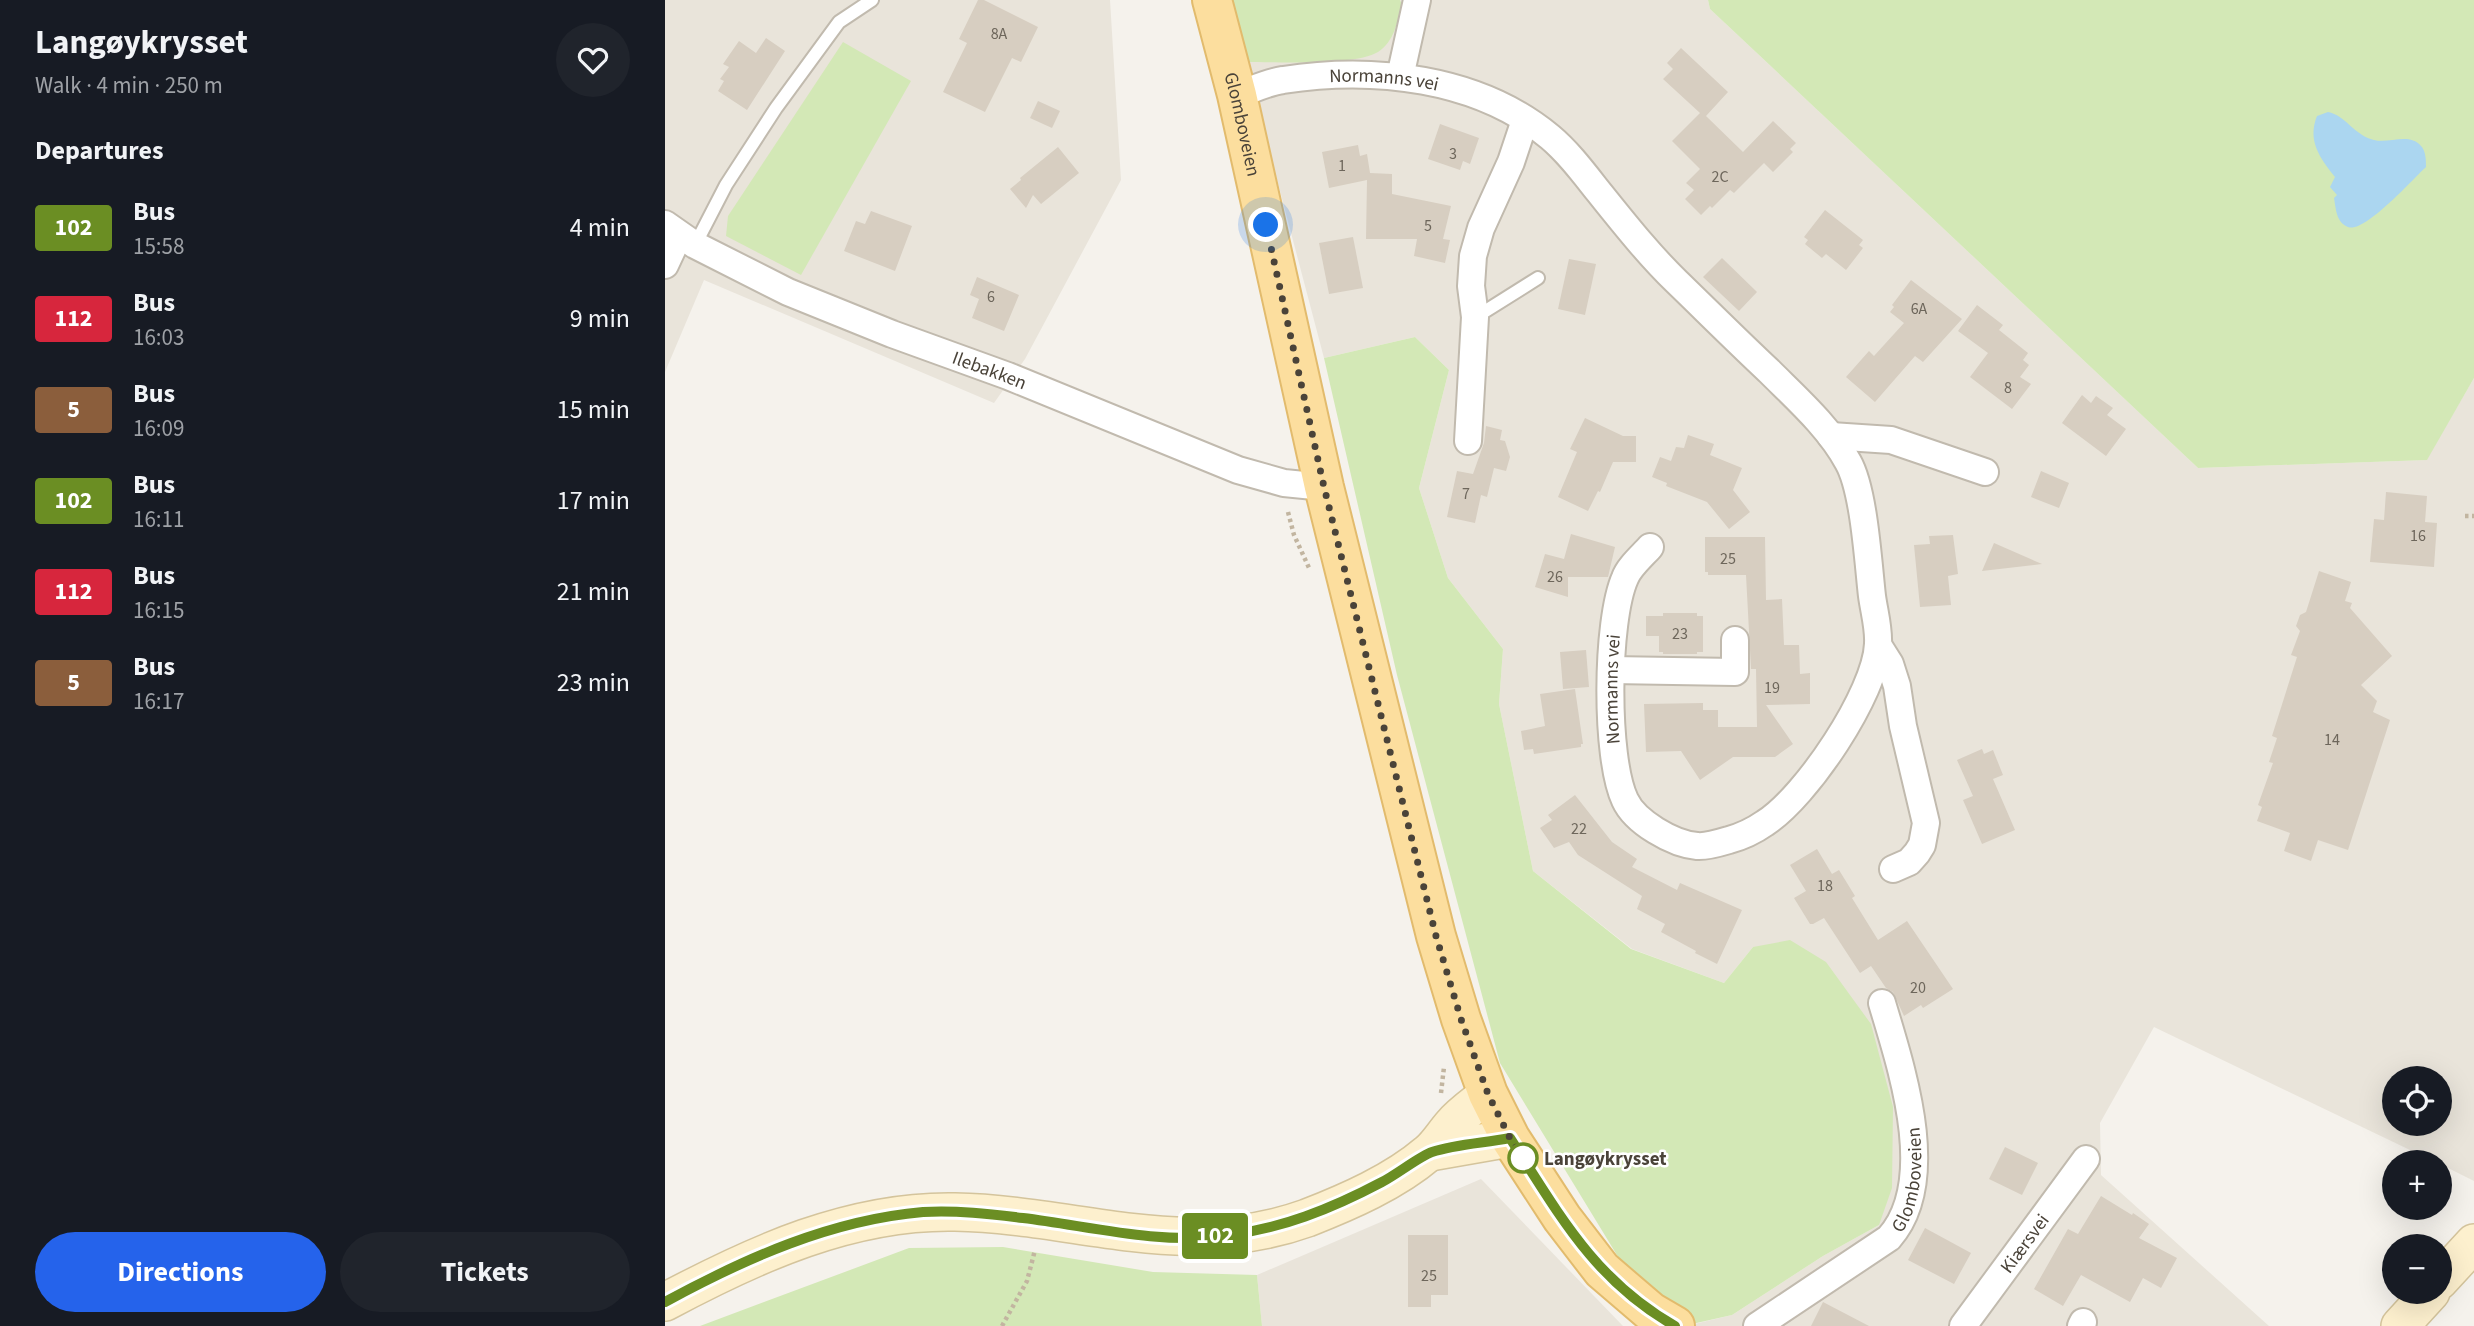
<!DOCTYPE html>
<html lang="en">
<head>
<meta charset="utf-8">
<style>
  body { margin:0; font-family:"Source Sans 3",sans-serif; background:#20242c; color:#f1f3f6; height:100vh; display:flex; flex-direction:column; font-size:26px; white-space:nowrap }
  * { box-sizing:border-box; margin:0 }
  p { font-size:23px; color:#9ea1a6 }
  .icon { flex:none; width:38px; height:38px; fill:none; stroke:currentColor; stroke-width:2; stroke-linecap:round; stroke-linejoin:round }
  .map { position:relative; flex:1; overflow:hidden }
  .sheet { display:flex; flex-direction:column; background:#171b24; width:665px }
  .sheet>* { flex:none }
  .badge { padding:0 14px; border-radius:5px; font-size:24px; line-height:46px }
  .buttons { position:absolute; left:1717px; top:1066px; display:grid; gap:14px }
  .buttons a { display:grid; place-items:center; width:70px; height:70px; border-radius:50%; background:#171b24; box-shadow:0 7px 28px #0002; font-size:35px }
  .you { position:absolute; width:35px; height:35px; margin:-18px; border:5px solid #fff; border-radius:50%; background:#1a73e8; box-shadow:0 0 0 10px #1a73e833 }
  .map>.badge { position:absolute; translate:-50% -50%; box-shadow:0 0 0 4px #fff }
  h2 { padding:0 35px; font-size:26px; line-height:63px }
  .round { display:grid; place-items:center; flex:none; width:74px; height:74px; border-radius:37px; background:#20242c }
  .headline { display:flex; align-items:center; justify-content:space-between; height:119px; padding:0 35px }
  h1 { font-size:33px; font-weight:700; line-height:52px }
  .button { display:flex; gap:14px; margin-top:auto; padding:14px 35px }
  .button a { flex:1; height:80px; border-radius:42px; background:#2563eb; color:#fff; font-size:28px; font-weight:700; line-height:80px; text-align:center }
  .button a+a { background:#20242c; color:#f1f3f6 }
  ul { padding:0; list-style:none }
  li { display:flex; align-items:center; gap:21px; height:91px; padding:0 35px }
  li div { flex:1 }
  li b { display:block; font-size:26px }
  li em { font-style:normal }
  li .badge { min-width:77px; font-weight:700; text-align:center }
  main { display:flex; flex:1; min-height:0 }
  .map>svg:first-child { display:block }
  .residential { fill:#e9e4da; fill-rule:evenodd }
  .green { fill:#d3e8b6 }
  .water { fill:#abd6f0 }
  .building { fill:#d7cec1 }
  .lines { fill:none; stroke-linecap:round; stroke-linejoin:round }
  .lane-casing { stroke:#c1baae; stroke-width:16 }
  .street-casing { stroke:#c1baae; stroke-width:30 }
  .secondary-casing { stroke:#d4c49c; stroke-width:40 }
  .primary-casing { stroke:#e2bb6d; stroke-width:42 }
  .path { stroke:#c2b5a0; stroke-width:4.5; stroke-dasharray:3.5 3.5; stroke-linecap:butt }
  .lane { stroke:#fff; stroke-width:12 }
  .street { stroke:#fff; stroke-width:26 }
  .secondary { stroke:#fdf0ce; stroke-width:37 }
  .primary { stroke:#fcde9e; stroke-width:38 }
  .line-casing { stroke:#fff; stroke-width:16 }
  .line { stroke:#6b8e23; stroke-width:10 }
  .walk { stroke:#4a4339; stroke-width:7; stroke-dasharray:0 12.6 }
  .stop-dot { fill:#fff; stroke:#6b8e23; stroke-width:3.5 }
  .labels { text-anchor:middle; stroke-width:5; stroke-linejoin:round; paint-order:stroke }
  .number-label { font-size:16px; fill:#6d665b }
  .street-label { font-size:19px; fill:#4a4339; stroke:#fff }
  .stop-label { font-size:19px; font-weight:bold; fill:#4a4339; stroke:#fff; text-anchor:start }
</style>
</head>
<body>
<main>
<section class="sheet">
<div class="headline"><div><h1>Langøykrysset</h1><p>Walk · 4 min · 250 m</p></div><a class="round"><svg class="icon" aria-label="heart" viewBox="0 0 24 24"><path d="M12 20l-8-8c-3-5 5-10 8-4 3-6 11-1 8 4z"/></svg></a></div>
<h2>Departures</h2>
<ul>
<li><span class="badge" style="background:#6b8e23;color:#fff">102</span><div><b>Bus</b><p>15:58</p></div><em>4 min</em></li>
<li><span class="badge" style="background:#d7263d;color:#fff">112</span><div><b>Bus</b><p>16:03</p></div><em>9 min</em></li>
<li><span class="badge" style="background:#8b5e3c;color:#fff">5</span><div><b>Bus</b><p>16:09</p></div><em>15 min</em></li>
<li><span class="badge" style="background:#6b8e23;color:#fff">102</span><div><b>Bus</b><p>16:11</p></div><em>17 min</em></li>
<li><span class="badge" style="background:#d7263d;color:#fff">112</span><div><b>Bus</b><p>16:15</p></div><em>21 min</em></li>
<li><span class="badge" style="background:#8b5e3c;color:#fff">5</span><div><b>Bus</b><p>16:17</p></div><em>23 min</em></li>
</ul>
<div class="button"><a>Directions</a><a>Tickets</a></div>
</section>
<div class="map">
<svg width="1809" height="1326" viewBox="0 0 1809 1326">
  <rect width="100%" height="100%" fill="#f5f2ec"/>
  <!-- residential -->
  <g class="residential">
    <path d="M0,0H445L456,180L360,359L329,403L39,280L0,372Z"/>
    <path d="M735,0H1043L1045,9L1533,468L1761,460L1809,378V1181L1775,1164L1774,1162H1770L1489,1027L1435,1123L1436,1175L1604,1326H1021L1067,1315L1158,1256L1214,1225L1088,947L1059,983L967,949L868,871L834,704L838,649L783,578L754,488L784,370L750,337L659,358L581,62H645L724,40L731,27L737,4ZM1729,1078H1774V1124H1729Z"/>
    <path d="M816,1179L958,1326H597L592,1275Z"/>
  </g>
  <!-- green -->
  <g class="green">
    <path d="M565,0H735L737,4C733,21 729,42 713,52C690,66 610,62 581,62Z"/>
    <path d="M1043,0H1809V378L1762,460L1533,468L1045,9Z"/>
    <path d="M178,42L246,81L136,275L61,236L63,216Z"/>
    <path d="M750,337L784,370L754,488L783,578L838,649L834,704L868,871L966,949L1059,983L1088,947L1125,940L1161,962L1206,1024L1228,1107L1227,1188L1214,1225L1158,1256L1067,1315L1027,1324L958,1265L835,1063L732,675L659,358Z"/>
    <path d="M338,1247L488,1272L592,1275L597,1326H35L244,1248Z"/>
  </g>
  <!-- water -->
  <path class="water" d="M1663,112C1680,115 1690,136 1709,140C1724,144 1744,132 1756,146C1761,151 1761,161 1761,167C1748,179 1699,234 1683,227C1671,222 1671,209 1669,198L1672,195L1665,187L1670,177C1655,158 1642,141 1652,116Z"/>
  <!-- building -->
  <g class="building">
    <path d="M313,0H319L373,27L356,62L347,58L320,112L278,92L302,43L294,39Z"/>
    <path d="M101,38L120,51L82,110L53,91L59,81L55,79L64,67L58,64L74,41L91,53Z"/>
    <path d="M1016,48L1063,92L1041,116L1078,152L1108,121L1131,143L1125,149L1128,152L1108,172L1099,163L1069,193L1065,190L1047,208L1045,206L1036,215L1020,199L1029,190L1021,183L1035,169L1007,141L1035,113L998,79L1008,69L1002,63Z"/>
    <path d="M373,101L395,111L387,128L365,118Z"/>
    <path d="M775,124L814,138L805,164L798,161L795,170L763,159Z"/>
    <path d="M693,145L695,156L702,154L705,173L727,174V194L786,206L778,239L785,240L780,263L749,256L752,239H701L702,180L664,188L657,152Z"/>
    <path d="M393,147L414,173L376,204L368,195L361,208L345,189L356,180L355,178Z"/>
    <path d="M1160,210L1198,240L1194,245L1198,248L1181,270L1161,254L1157,258L1140,244L1143,240L1139,237Z"/>
    <path d="M206,211L247,226L230,271L179,251L191,221L200,224Z"/>
    <path d="M688,237L698,288L664,294L654,243Z"/>
    <path d="M1057,258L1092,292L1074,311L1038,277Z"/>
    <path d="M904,259L931,264L920,315L893,309Z"/>
    <path d="M312,277L354,295L339,331L307,318L314,299L305,295Z"/>
    <path d="M1246,280L1297,319L1258,362L1250,356L1210,402L1181,377L1204,351L1209,356L1239,323L1225,312L1229,307L1227,305Z"/>
    <path d="M1312,305L1338,325L1334,330L1363,353L1358,360L1364,365L1355,377L1366,384L1347,409L1305,377L1323,353L1293,331Z"/>
    <path d="M1417,395L1426,403L1431,396L1448,408L1442,415L1461,429L1441,456L1397,423Z"/>
    <path d="M920,418L958,436H971V462H948L935,492L933,491L923,511L893,497L912,452L905,449Z"/>
    <path d="M821,426L837,430L835,440L840,441L845,457L841,471L829,468L822,497L816,495L810,523L782,517L792,471L808,474L819,443Z"/>
    <path d="M1023,435L1049,444L1045,455L1077,468L1068,490L1085,512L1064,529L1042,502L1001,486L1002,483L987,477L995,457L1006,461L1011,447L1019,448Z"/>
    <path d="M1376,471L1404,483L1394,508L1366,497Z"/>
    <path d="M1721,492L1762,496L1760,522L1772,523L1769,567L1705,562L1709,519L1719,520Z"/>
    <path d="M906,534L950,547L943,577H903V597L870,587L880,554L899,559Z"/>
    <path d="M1288,535L1293,574L1283,576L1286,605L1255,607L1249,545L1265,544L1264,536Z"/>
    <path d="M1040,537H1100L1101,600L1117,599L1119,645H1134L1135,674L1145,673V704L1101,705L1128,744L1110,757H1068L1035,780L1016,751L981,752L979,704L1038,703V710H1053V727H1092L1091,669H1086L1081,575H1043V572H1040Z"/>
    <path d="M1329,543L1377,564L1317,571Z"/>
    <path d="M1654,571L1686,582L1680,601L1687,603L1685,608L1727,656L1696,685L1712,701L1708,712L1725,720L1683,850L1653,840L1646,861L1619,851L1625,833L1592,821L1597,807L1593,805L1608,763L1604,762L1612,738L1607,736L1632,657L1626,655L1635,631L1631,626L1635,615L1641,612Z"/>
    <path d="M998,613H1032V616H1038V652H1032V654H998V652H994V636H981V616H998Z"/>
    <path d="M921,650L924,687L898,689L895,652Z"/>
    <path d="M910,689L918,744H916V747L869,754L868,749L859,750L856,731L880,726L875,694Z"/>
    <path d="M1317,749L1319,754L1328,750L1338,775L1328,779L1350,830L1317,844L1298,800L1308,796L1292,760Z"/>
    <path d="M910,795L947,842L972,859L967,867L1012,890L1015,883L1077,910L1052,964L1030,953L1031,951L996,932L1000,924L972,909L977,896L913,855L904,842L889,848L875,828L887,820L883,815Z"/>
    <path d="M1152,849L1167,874L1174,870L1190,896L1187,898L1213,940L1242,921L1288,989L1258,1008L1256,1005L1239,1016L1228,992L1221,988L1206,966L1195,973L1159,918L1148,924H1145L1129,898L1141,891L1125,865Z"/>
    <path d="M1340,1147L1373,1163L1357,1195L1324,1179Z"/>
    <path d="M1436,1196L1467,1215L1468,1213L1484,1224L1474,1238L1512,1258L1496,1288L1478,1278L1465,1302L1416,1275L1398,1306L1369,1289L1403,1229L1413,1234Z"/>
    <path d="M1260,1228L1306,1253L1289,1284L1243,1260Z"/>
    <path d="M743,1235H783V1295H766V1307H743Z"/>
    <path d="M1158,1302L1204,1326H1146Z"/>
  </g>
  <g class="lines">
    <defs>
      <g id="lane">
        <path d="M30,245L61,185L111,108L174,22L207,0"/>
        <path d="M811,317L873,278"/>
      </g>
      <g id="street">
        <path d="M735,77L752,0"/>
        <path id="s1" d="M572,95C587,90 602,82 618,80C708,66 813,77 885,137C903,152 918,172 933,191C958,222 983,254 1012,282C1043,312 1073,342 1104,371C1132,399 1164,427 1183,462C1199,490 1203,561 1207,596C1209,611 1214,628 1213,644C1211,693 1141,797 1100,823C1090,830 1075,837 1064,840C1054,843 1041,847 1032,846C1008,844 970,822 960,800C940,758 941,621 960,578C964,567 977,556 985,547"/>
        <path id="s2" d="M0,224L30,245L123,292L227,334L343,376L573,470L619,483L659,487"/>
        <path d="M0,265L14,235"/>
        <path d="M1166,436L1226,440L1320,472"/>
        <path d="M803,441L810,317L806,286L808,256L816,228L846,162L860,120"/>
        <path d="M1213,645L1225,664L1232,686L1238,726L1261,823L1257,845L1252,853L1244,862L1228,869"/>
        <path d="M946,670L1070,672V640"/>
        <path id="s3" d="M1092,1326L1224,1238C1275,1181 1236,1067 1217,1003"/>
        <path id="s4" d="M1298,1326L1421,1159"/>
        <path d="M1416,1326L1418,1322"/>
      </g>
      <g id="secondary">
        <path d="M765,1152L845,1138"/>
        <path d="M1774,1281L1809,1243"/>
        <path d="M0,1302C90,1254 186,1210 290,1212C411,1214 520,1262 642,1218C683,1202 729,1182 763,1153C772,1146 779,1134 787,1125C797,1113 811,1104 823,1094"/>
        <path d="M1735,1326L1766,1292"/>
      </g>
      <g id="primary">
        <path id="s5" d="M547,0L572,95L659,487L771,936L796,1019L823,1094L845,1138L897,1218L937,1270L986,1312L1010,1326"/>
      </g>
    </defs>
    <!-- lane casing -->
    <use href="#lane" class="lane-casing"/>
    <!-- street casing -->
    <use href="#street" class="street-casing"/>
    <!-- secondary casing -->
    <use href="#secondary" class="secondary-casing"/>
    <!-- primary casing -->
    <use href="#primary" class="primary-casing"/>
    <!-- path -->
    <g class="path">
      <path d="M623,512L629,535L645,570"/>
      <path d="M1800,516H1809"/>
      <path d="M776,1093L779,1067"/>
      <path d="M337,1326L362,1281L370,1250"/>
    </g>
    <!-- lane -->
    <use href="#lane" class="lane"/>
    <!-- street -->
    <use href="#street" class="street"/>
    <!-- secondary -->
    <use href="#secondary" class="secondary"/>
    <!-- primary -->
    <use href="#primary" class="primary"/>
  </g>
  <g class="lines">
    <defs>
      <path id="line" d="M0,1302C81,1258 166,1220 258,1212C291,1210 325,1214 358,1218C424,1226 491,1244 558,1236C616,1229 666,1209 717,1182C731,1175 755,1156 767,1152C791,1144 820,1143 845,1138C894,1214 929,1280 1010,1326"/>
    </defs>
    <!-- line casing -->
    <use href="#line" class="line-casing"/>
    <!-- line -->
    <use href="#line" class="line"/>
    <!-- walk -->
    <path class="walk" d="M601,225L659,487L771,936L796,1019L823,1094L845,1138L858,1158"/>
  </g>
  <!-- markers -->
  <circle class="stop-dot" cx="858" cy="1158" r="14"/>
  <g class="labels">
    <!-- number labels -->
    <g class="number-label">
      <text x="334" y="39">8A</text>
      <text x="788" y="159">3</text>
      <text x="677" y="171">1</text>
      <text x="1055" y="182">2C</text>
      <text x="763" y="231">5</text>
      <text x="326" y="302">6</text>
      <text x="1254" y="314">6A</text>
      <text x="1343" y="393">8</text>
      <text x="801" y="499">7</text>
      <text x="1753" y="541">16</text>
      <text x="1063" y="564">25</text>
      <text x="890" y="582">26</text>
      <text x="1015" y="639">23</text>
      <text x="1107" y="693">19</text>
      <text x="1667" y="745">14</text>
      <text x="914" y="834">22</text>
      <text x="1160" y="891">18</text>
      <text x="1253" y="993">20</text>
      <text x="764" y="1281">25</text>
    </g>
    <!-- street labels -->
    <g class="street-label">
      <text dy="7" stroke="none"><textPath href="#s1" startOffset="150">Normanns vei</textPath></text>
      <text dy="7" stroke="none"><textPath href="#s5" startOffset="128">Glomboveien</textPath></text>
      <text dy="7" stroke="none"><textPath href="#s2" startOffset="357">Ilebakken</textPath></text>
      <text dy="7" stroke="none"><textPath href="#s1" startOffset="1446">Normanns vei</textPath></text>
      <text dy="7" stroke="none"><textPath href="#s3" startOffset="222">Glomboveien</textPath></text>
      <text dy="7" stroke="none"><textPath href="#s4" startOffset="103">Kiærsvei</textPath></text>
    </g>
    <!-- stop labels -->
    <g class="stop-label">
      <text x="879" y="1165">Langøykrysset</text>
    </g>
  </g>
</svg>
<div class="buttons">
<a><svg class="icon" aria-label="locate" viewBox="0 0 24 24"><circle cx="12" cy="12" r="6"/><path d="M12 2v4M12 18v4M2 12h4M18 12h4"/></svg></a>
<a>+</a>
<a>−</a>
</div>
<div class="you" style="left:601px;top:225px"></div>
<b class="badge" style="left:550px;top:1236px;background:#6b8e23;color:#fff">102</b>
</div>
</main>
</body>
</html>
